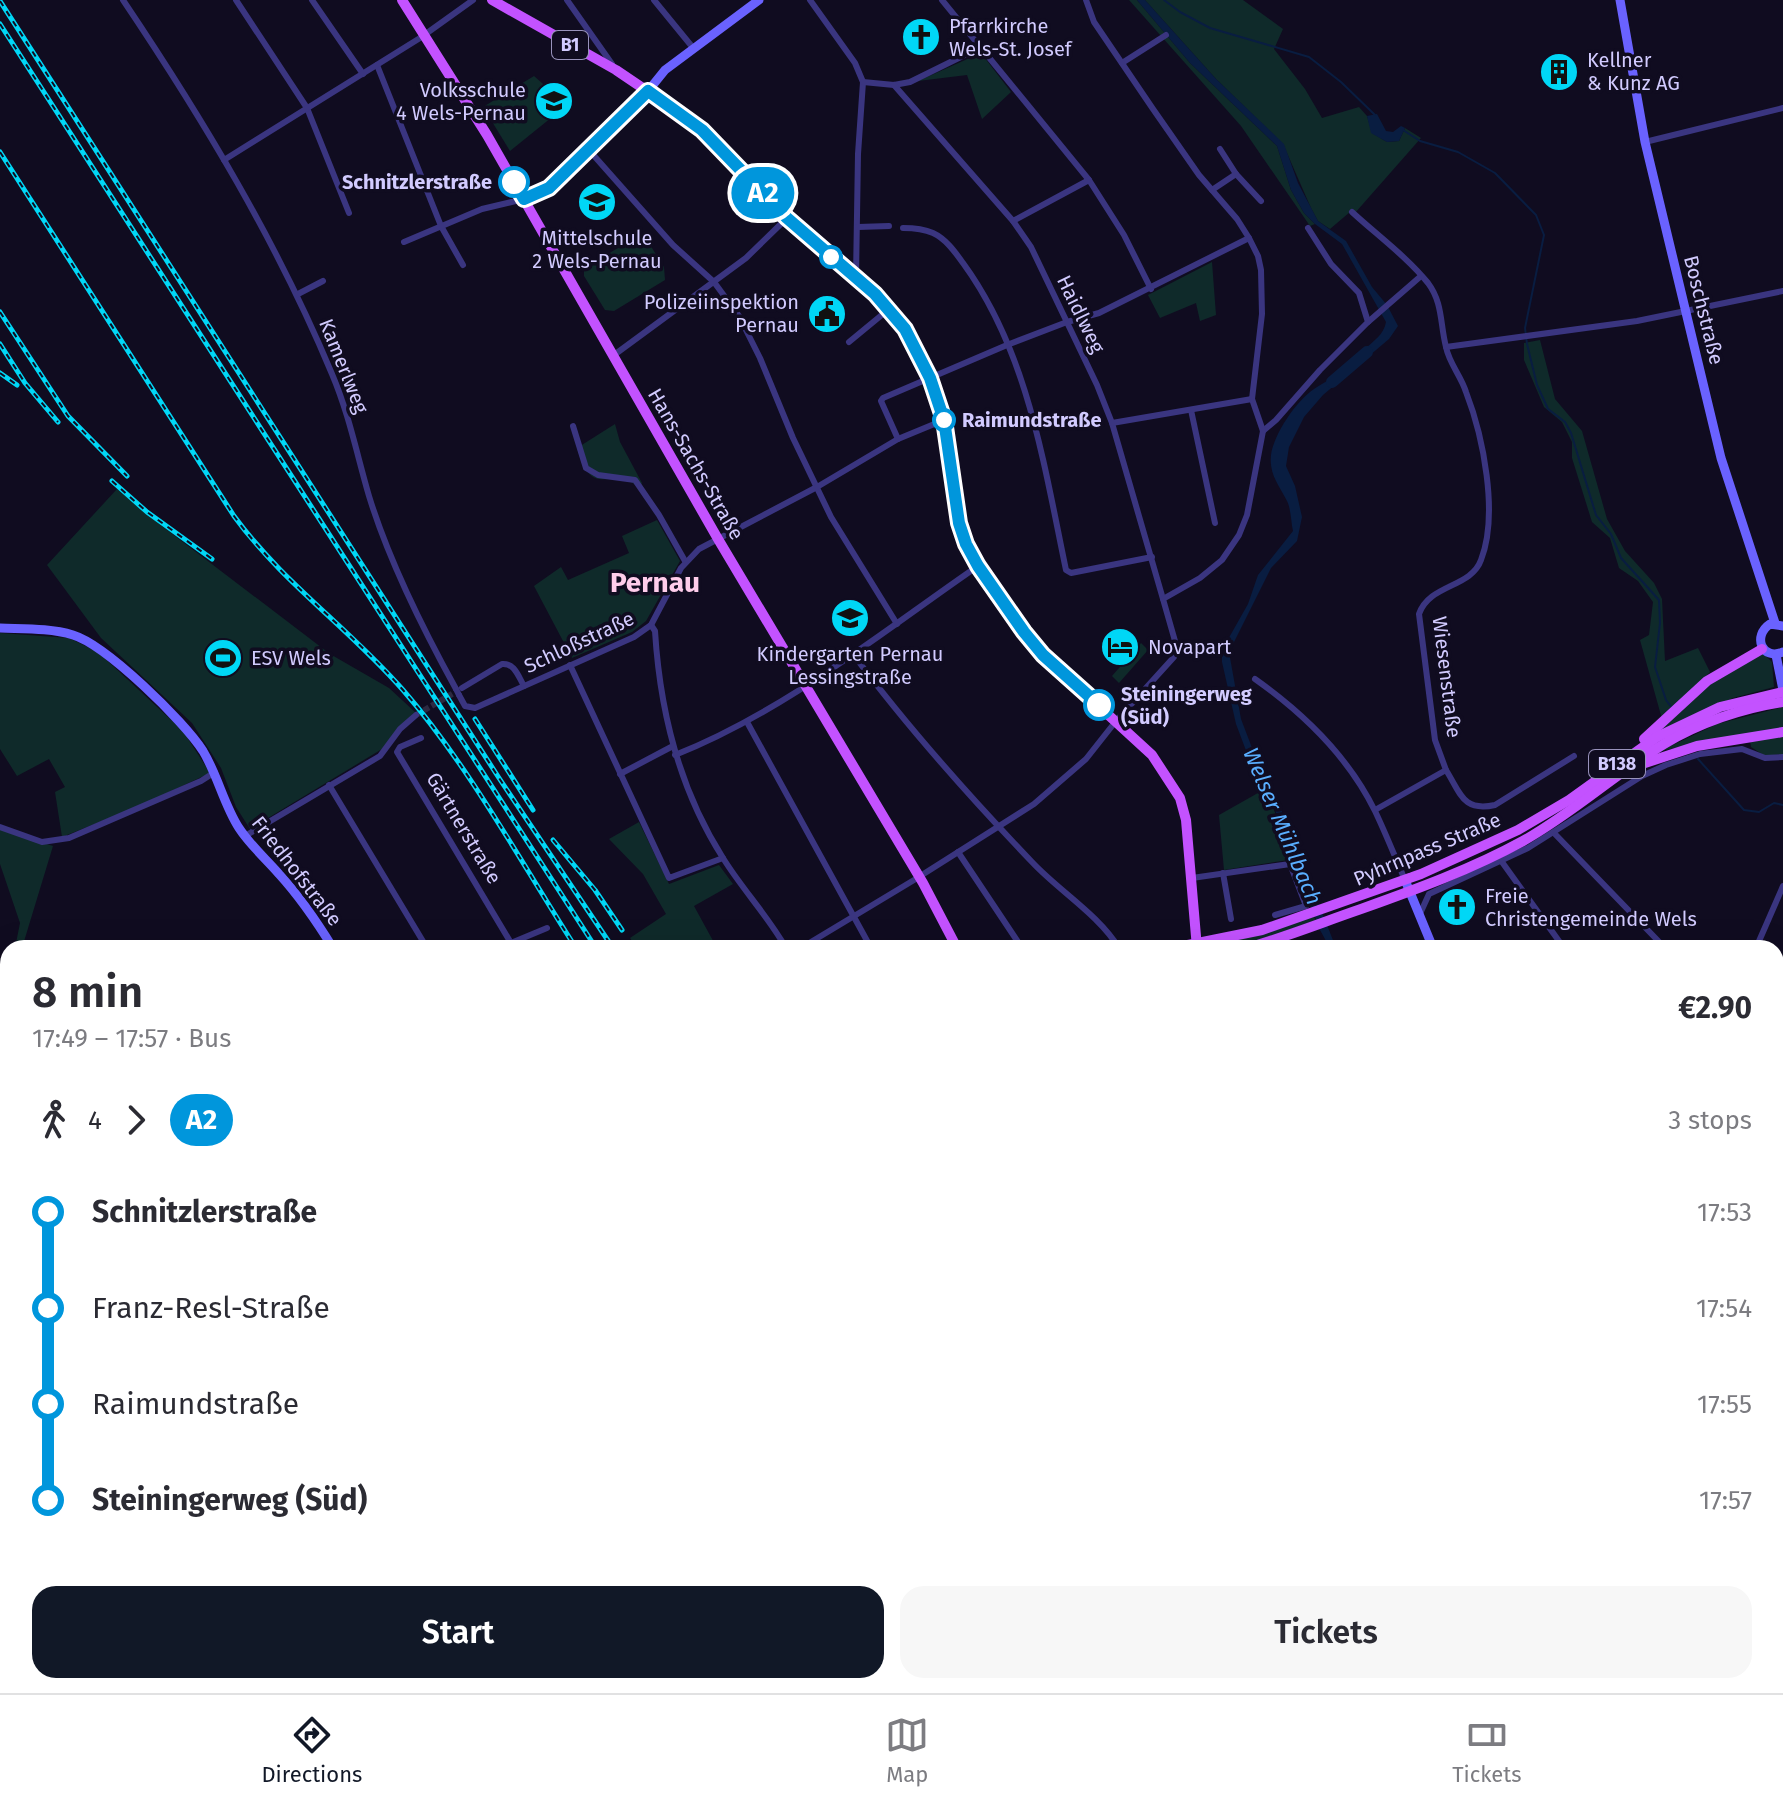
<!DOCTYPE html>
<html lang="en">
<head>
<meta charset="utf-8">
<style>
  body { margin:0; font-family:"Fira Sans",sans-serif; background:#f7f7f7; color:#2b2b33; height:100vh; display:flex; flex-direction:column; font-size:30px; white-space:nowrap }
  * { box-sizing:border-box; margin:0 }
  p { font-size:26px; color:#7c7c81 }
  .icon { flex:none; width:44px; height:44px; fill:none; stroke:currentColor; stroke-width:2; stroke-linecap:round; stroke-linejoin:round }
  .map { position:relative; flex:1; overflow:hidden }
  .details { position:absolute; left:0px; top:940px; width:1784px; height:754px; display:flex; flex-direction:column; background:#fff; border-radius:24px 24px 0 0; box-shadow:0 8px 32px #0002 }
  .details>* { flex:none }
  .badge { padding:0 16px; border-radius:26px; font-size:28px; line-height:52px }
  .map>.badge { position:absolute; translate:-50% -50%; box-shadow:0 0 0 4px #fff }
  .legs { display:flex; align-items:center; gap:12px; height:88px; padding:0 32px; font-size:26px }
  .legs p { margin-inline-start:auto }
  .summary { display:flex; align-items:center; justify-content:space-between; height:136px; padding:0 32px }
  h1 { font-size:44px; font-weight:600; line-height:60px }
  .cta { display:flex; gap:16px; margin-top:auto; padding:16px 32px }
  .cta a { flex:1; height:92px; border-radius:24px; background:#111827; color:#fff; font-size:32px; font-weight:600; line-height:92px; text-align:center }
  .cta a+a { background:#f7f7f7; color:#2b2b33 }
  ul { padding:0 32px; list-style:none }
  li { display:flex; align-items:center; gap:28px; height:96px; font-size:30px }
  li i { display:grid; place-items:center; width:12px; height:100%; margin:0 10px; background:currentColor }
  li i::after { content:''; width:20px; height:20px; margin:-10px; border:6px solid; border-radius:50%; background:#fff }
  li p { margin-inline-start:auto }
  li:first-child i { background:linear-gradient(#0000 50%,currentColor 0) }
  li:last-child i { background:linear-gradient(currentColor 50%,#0000 0) }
  .tabs { display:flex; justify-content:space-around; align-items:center; height:112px; border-top:2px solid #e1e1e2; background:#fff; font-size:22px; color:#7c7c81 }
  .tabs a { display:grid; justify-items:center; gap:4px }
  .tabs .current { color:#111827 }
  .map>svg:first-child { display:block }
  .green { fill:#0f2a2a }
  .water { fill:#091d41 }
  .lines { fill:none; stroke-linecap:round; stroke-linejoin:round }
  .stream { stroke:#091d41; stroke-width:2 }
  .river { stroke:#091d41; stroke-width:12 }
  .street-tunnel { stroke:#2d2941; stroke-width:6; stroke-dasharray:6 3; stroke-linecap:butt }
  .street { stroke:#3a3580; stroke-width:6 }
  .secondary { stroke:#6a62ff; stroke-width:9 }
  .primary { stroke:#c352ff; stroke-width:10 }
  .rail-casing { stroke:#00d7f6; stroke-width:5 }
  .rail { stroke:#100c20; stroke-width:2; stroke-dasharray:6; stroke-linecap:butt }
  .street-bridge { stroke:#3a3580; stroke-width:6 }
  .line-1-casing { stroke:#fff; stroke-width:18 }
  .line-1 { stroke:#0096dc; stroke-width:12 }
  .stop-1-dot { fill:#fff; stroke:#0096dc; stroke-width:4 }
  .labels { text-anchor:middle; stroke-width:7; stroke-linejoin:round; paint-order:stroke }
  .shield { fill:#100c20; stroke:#9892bc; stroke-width:2 }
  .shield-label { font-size:18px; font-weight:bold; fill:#d2cbff }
  .poi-label { font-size:20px; fill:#d2cbff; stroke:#100c20; text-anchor:start }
  .stop-label { font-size:20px; font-weight:bold; fill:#d2cbff; stroke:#100c20; text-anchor:start }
  .street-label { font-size:20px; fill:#d2cbff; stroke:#100c20 }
  .water-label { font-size:22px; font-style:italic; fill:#59aeff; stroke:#100c20 }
  .district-label { font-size:28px; font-weight:bold; fill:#ffcdeb; stroke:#100c20 }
</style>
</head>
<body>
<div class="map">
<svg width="1783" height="1693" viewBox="0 0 1783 1693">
  <rect width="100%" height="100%" fill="#100c20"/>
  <!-- green -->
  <g class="green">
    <path d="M1129,0H1137L1190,63L1277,146L1291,190L1304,213L1315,224L1310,226L1241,126Z"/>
    <path d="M1145,0H1243L1283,29L1274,49L1305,89L1322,118L1359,107L1367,116L1372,133L1387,142L1399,141L1405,128L1421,138L1355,213L1350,212L1330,229L1318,221L1311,208L1283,144L1216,79Z"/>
    <path d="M981,53L1011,92L982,119L967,75L918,81Z"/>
    <path d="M534,76L567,105L510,151L483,107Z"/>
    <path d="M640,235L645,237L664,267L665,280L614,311L605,310L584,276V268Z"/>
    <path d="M1212,262L1216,315L1200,321L1196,303L1160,318L1148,295Z"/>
    <path d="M1540,340L1555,399L1582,431L1607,519L1625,551L1654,583L1662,599L1665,661L1698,648L1710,672L1662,719L1640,640L1649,635L1653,602L1638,581L1619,568L1610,538L1592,522L1572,458V442L1562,422L1544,407L1524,360V343Z"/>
    <path d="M615,424L620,442L642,483L639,488C612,462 593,504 577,448Z"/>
    <path d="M117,489L158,523L330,654L389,688L415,712L397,729L382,749L250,829L236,807L221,768L192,723L101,638L47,565Z"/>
    <path d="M657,520L680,561L646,621L632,632L572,658L534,586L561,567L568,580L629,553L622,536Z"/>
    <path d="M0,633L69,638L98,652L183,731L210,773L137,807L62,837L55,792L65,787L49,759L17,776L0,749Z"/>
    <path d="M1141,643L1148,650L1119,683L1112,676Z"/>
    <path d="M1762,652L1772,662L1774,687L1733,698L1660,731L1721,674Z"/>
    <path d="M1783,707V754L1765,756L1751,747L1749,734L1660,751L1717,724Z"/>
    <path d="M1265,789L1295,859L1224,870L1219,815Z"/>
    <path d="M639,822L669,884L719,865L733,884L694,906L717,948H637L630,938L666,914L643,874L609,839Z"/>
    <path d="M0,829L53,846L22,948H15L20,923L0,864Z"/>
    <path d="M1314,917L1316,920C1278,933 1243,948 1203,948V945Z"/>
    <path d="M0,1196L8,1197V1250L3,1296H0Z"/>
    <path d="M8,1320V1358L4,1360L0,1349V1323Z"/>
    <path d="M8,1411V1603L0,1606V1414Z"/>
    <path d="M735,1686H797L799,1693H723Z"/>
    <path d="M1472,1686H1525L1530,1693H1455Z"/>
  </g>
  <!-- water -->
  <g class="water">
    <path d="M1137,0H1145L1216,79L1284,144L1298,183L1318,221L1346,241L1372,287L1387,305L1398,326L1389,339L1323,395L1304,417L1289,447L1286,466L1295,486L1302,517L1297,541L1271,568L1229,652L1241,719L1262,774L1271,787L1288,825L1336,948H1330L1320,930L1274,807L1256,777L1236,724L1222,662V650L1248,604L1258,575L1293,531C1291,522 1291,509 1287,501C1279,485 1269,475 1271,455C1274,434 1296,401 1314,389C1325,382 1340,374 1349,368C1356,364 1358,356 1364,350C1373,341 1384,335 1386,322L1342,244L1315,224L1304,213L1291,190L1277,146L1190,63Z"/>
    <path d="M1377,114L1386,131L1393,132L1401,126L1405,128L1399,141L1387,142L1371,133L1367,116Z"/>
  </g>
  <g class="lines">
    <!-- stream -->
    <g class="stream">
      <path d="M1164,0L1180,12L1210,28L1309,57L1341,82L1375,115"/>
      <path d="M1403,130L1420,141L1458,152L1495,173L1536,215L1544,235L1525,328L1527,344L1537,385L1548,409L1565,422L1571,433L1596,515L1611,534L1621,558L1659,600L1660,623L1655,667L1666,700L1672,708"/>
      <path d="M1698,759L1744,810L1759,812L1774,803L1783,805"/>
    </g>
    <!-- river -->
    <path class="river" d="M1332,382L1367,352"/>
    <!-- street-tunnel -->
    <path class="street-tunnel" d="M416,715L459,690"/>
    <!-- street -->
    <g class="street">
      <path d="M123,0C203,119 277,242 332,374C349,414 357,455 369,496C388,558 424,631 456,689"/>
      <path d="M236,0L307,108L349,213"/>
      <path d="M312,0L363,74"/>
      <path d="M567,0L612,64"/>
      <path d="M654,0L694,49"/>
      <path d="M810,0L855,63L863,82L858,154L856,277"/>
      <path d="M942,0L1089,180L1124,235L1151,289"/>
      <path d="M1122,63L1166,35"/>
      <path d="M377,65L441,226L463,265"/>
      <path d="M863,82L894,85L910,82L983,46"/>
      <path d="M894,85L1013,221L1031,247L1097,385L1112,423L1163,599"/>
      <path d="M1645,142L1783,108"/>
      <path d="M588,149L673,245L714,282L739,316L760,358L793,438L831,517L897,624"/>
      <path d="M1220,149L1236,174L1261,201"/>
      <path d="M224,160L420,38L473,0"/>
      <path d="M1212,190L1236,174"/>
      <path d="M1352,212C1377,235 1407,257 1428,283C1443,303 1440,324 1446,347C1449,363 1461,376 1466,392C1483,436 1499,514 1481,560C1471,588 1429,584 1419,614L1435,740L1446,770L1375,810"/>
      <path d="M1013,221L1089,180"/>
      <path d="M858,227L889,226"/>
      <path d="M903,228C913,228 924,229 933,233C946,239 955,252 963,263C1028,352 1044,465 1066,570L1071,573L1152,557"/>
      <path d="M404,242L482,209L524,199L549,188L648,91"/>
      <path d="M298,294L323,281"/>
      <path d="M1368,322L1421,276"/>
      <path d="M849,342L889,309"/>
      <path d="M1446,347L1637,321L1783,291"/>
      <path d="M614,355L746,258L787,218"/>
      <path d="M1191,410L1215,523"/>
      <path d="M1112,423L1252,399"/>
      <path d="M573,426L586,468L598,475L635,480L659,515L685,561"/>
      <path d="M1263,431L1276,420L1320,370L1368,322L1359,293L1331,264L1308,228"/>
      <path d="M898,439L881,401L883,398L1007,345L1067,322L1099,313L1249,238"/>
      <path d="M651,625L655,631C660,712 679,789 723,858C742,889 768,916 786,948"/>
      <path d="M853,654C908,728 969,796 1032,862C1059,891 1098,914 1119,948"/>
      <path d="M570,665L669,878L723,858"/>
      <path d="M1255,679C1303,713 1349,758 1375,811C1386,834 1395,857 1405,880"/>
      <path d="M462,688L502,664C515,663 518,676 524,686"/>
      <path d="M459,695L465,706L475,708L634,637L651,625L681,568L699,549L817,487L898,439L944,420"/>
      <path d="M747,722L871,948"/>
      <path d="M421,738L400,747L397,752L514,948"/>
      <path d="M675,755C784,712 882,632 978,566"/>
      <path d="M1446,770C1461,794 1463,812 1495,805L1574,756"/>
      <path d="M620,774L673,746"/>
      <path d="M329,785L427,948"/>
      <path d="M0,827L42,842L69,838L201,781L215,772"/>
      <path d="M1554,833L1665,948"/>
      <path d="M245,836L380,756L400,729L416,715"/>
      <path d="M958,852L1022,948"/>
      <path d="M1502,862L1564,948"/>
      <path d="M1223,873L1231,919"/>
      <path d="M1192,878L1290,864L1306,906L1275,915"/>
      <path d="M1419,916L1429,894L1528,848L1642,776L1666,765L1700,754L1742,749L1765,758L1783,757"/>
      <path d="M499,948L547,928"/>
      <path d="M801,948L914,880L1034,804L1086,759L1116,721L1174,657L1175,641L1163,599L1200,578L1222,560L1239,535L1247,515L1263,431L1252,399L1262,314L1261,270L1258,256L1249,238L1237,219L1199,175L1153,109L1094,22L1086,0"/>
      <path d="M1756,948L1783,886"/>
      <path d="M1776,1060L1783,1063"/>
      <path d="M1776,1143L1783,1142"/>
      <path d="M1776,1277L1783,1295"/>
      <path d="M1776,1327L1783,1324"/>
      <path d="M1776,1569L1783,1562"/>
      <path d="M0,1613L8,1610"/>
      <path d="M1776,1647L1783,1645"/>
      <path d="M1776,1685L1783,1689"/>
      <path d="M683,1686L686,1693"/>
      <path d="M1226,1686L1229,1693"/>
      <path d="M198,1691L217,1693"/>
      <path d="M330,1693L331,1686"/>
      <path d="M484,1693L491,1686"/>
      <path d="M694,1693L707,1686"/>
      <path d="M1433,1693L1448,1686"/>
    </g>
    <!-- secondary -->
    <g class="secondary">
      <path d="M1620,0L1645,142L1721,458L1775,623"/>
      <path d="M648,91L665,70L759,0"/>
      <path d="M1783,626L1770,624C1752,636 1762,661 1783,652"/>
      <path d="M0,628C24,629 50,628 73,635C106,645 184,721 203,751C218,776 224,805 239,828C250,845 266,859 279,874C300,897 317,922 333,948"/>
      <path d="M1776,655L1783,690"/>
      <path d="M1405,880L1433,948"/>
      <path d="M1776,1456L1783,1449"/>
      <path d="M807,1686L810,1693"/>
      <path d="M953,1686L955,1693"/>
      <path d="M1533,1686L1539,1693"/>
    </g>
    <!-- primary -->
    <g class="primary">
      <path d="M402,0L487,135L718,539L923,883L957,948"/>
      <path d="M492,0L616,70L687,118L787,218L875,294L892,312L916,348L934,389L949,440L959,523L966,544L978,566L1043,655L1152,755L1180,798L1186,820L1197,948"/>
      <path d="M1644,739L1707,681L1762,649"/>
      <path d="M1642,764L1697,746L1783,732"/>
      <path d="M1173,948L1262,930L1421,874L1518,830L1569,800L1657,737L1720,707L1783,692"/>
      <path d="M1247,948C1286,937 1323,922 1361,909C1417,889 1472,869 1523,841C1573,813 1615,774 1664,744C1699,723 1742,708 1783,702"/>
      <path d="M1092,1686L1096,1693"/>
      <path d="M1439,1686L1442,1693"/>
      <path d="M54,1693L59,1686"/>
      <path d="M69,1693L74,1686"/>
    </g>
    <defs>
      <g id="rail">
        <path d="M0,1L499,778L613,948"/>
        <path d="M0,24L596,948"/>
        <path d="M0,152L234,516C282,582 350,629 403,690C469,766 522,864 576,948"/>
        <path d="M0,312L68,416L127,476"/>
        <path d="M0,344L25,383L58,422"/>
        <path d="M0,373L17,385"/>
        <path d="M112,481L147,512L212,559"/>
        <path d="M475,719L533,810"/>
        <path d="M553,840L595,890L622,930"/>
        <path d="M835,1686L838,1693"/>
        <path d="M852,1686L854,1693"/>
        <path d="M897,1686L899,1693"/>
        <path d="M911,1686L914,1693"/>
      </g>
    </defs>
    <!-- rail casing -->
    <use href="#rail" class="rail-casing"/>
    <!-- rail -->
    <use href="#rail" class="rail"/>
    <!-- street-bridge -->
    <path class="street-bridge" d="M456,689L459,695"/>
  </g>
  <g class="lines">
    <defs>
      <path id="line-1" d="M514,182L524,199L549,188L648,91L702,130L787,218L875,294L905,329L930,378L944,420L959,523L966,544L978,566L1024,632L1043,655L1099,705"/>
    </defs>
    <!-- line-1 casing -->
    <use href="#line-1" class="line-1-casing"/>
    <!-- line-1 -->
    <use href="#line-1" class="line-1"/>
  </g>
  <!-- icons -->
  <defs>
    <symbol id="church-disc" viewBox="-11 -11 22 22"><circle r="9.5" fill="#00d7f6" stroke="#100c20"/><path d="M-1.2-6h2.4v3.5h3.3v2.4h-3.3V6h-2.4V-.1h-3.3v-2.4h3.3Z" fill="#111"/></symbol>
    <symbol id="building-disc" viewBox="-11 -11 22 22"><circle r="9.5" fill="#00d7f6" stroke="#100c20"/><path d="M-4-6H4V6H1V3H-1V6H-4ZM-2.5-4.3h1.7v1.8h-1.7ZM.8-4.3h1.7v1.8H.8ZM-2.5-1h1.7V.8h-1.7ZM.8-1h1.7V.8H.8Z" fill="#111"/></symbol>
    <symbol id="school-disc" viewBox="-11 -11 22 22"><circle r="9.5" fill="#00d7f6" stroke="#100c20"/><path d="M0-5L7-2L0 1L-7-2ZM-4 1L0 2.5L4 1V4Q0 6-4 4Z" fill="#111"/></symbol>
    <symbol id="civic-disc" viewBox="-11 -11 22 22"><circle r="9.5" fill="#00d7f6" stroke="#100c20"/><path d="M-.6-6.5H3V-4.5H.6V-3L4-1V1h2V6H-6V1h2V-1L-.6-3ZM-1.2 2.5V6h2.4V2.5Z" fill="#111"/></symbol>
    <symbol id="hotel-disc" viewBox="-11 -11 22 22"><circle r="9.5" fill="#00d7f6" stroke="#100c20"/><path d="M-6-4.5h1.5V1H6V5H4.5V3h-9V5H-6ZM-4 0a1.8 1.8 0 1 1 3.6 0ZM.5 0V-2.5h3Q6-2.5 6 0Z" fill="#111"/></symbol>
    <symbol id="stadium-disc" viewBox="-11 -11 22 22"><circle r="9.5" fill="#00d7f6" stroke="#100c20"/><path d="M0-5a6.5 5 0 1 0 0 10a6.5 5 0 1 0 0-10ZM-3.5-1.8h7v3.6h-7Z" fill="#111"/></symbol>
  </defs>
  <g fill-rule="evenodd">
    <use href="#church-disc" x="899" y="15" width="44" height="44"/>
    <use href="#building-disc" x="1537" y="50" width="44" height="44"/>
    <use href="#school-disc" x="532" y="79" width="44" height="44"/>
    <use href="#school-disc" x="575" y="180" width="44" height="44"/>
    <use href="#civic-disc" x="805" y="292" width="44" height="44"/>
    <use href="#school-disc" x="828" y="596" width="44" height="44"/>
    <use href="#hotel-disc" x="1098" y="625" width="44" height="44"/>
    <use href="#stadium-disc" x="201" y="636" width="44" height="44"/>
    <use href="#church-disc" x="1435" y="885" width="44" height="44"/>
  </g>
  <!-- markers -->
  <g class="stop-1-dot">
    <circle cx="514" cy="182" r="14"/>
    <circle cx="831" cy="257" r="10"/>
    <circle cx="944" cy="420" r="10"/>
    <circle cx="1099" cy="705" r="14"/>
  </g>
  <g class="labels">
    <!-- shield labels -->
    <g class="shield">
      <rect x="552" y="31" width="36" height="28" rx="6"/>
      <rect x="1589" y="750" width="56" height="28" rx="6"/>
    </g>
    <g class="shield-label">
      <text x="570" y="51">B1</text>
      <text x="1617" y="770">B138</text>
    </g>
    <!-- poi labels -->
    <g class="poi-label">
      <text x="949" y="33">Pfarrkirche<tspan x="949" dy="23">Wels-St. Josef</tspan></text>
      <text x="1587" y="67">Kellner<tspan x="1587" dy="23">&amp; Kunz AG</tspan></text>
      <text x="526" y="97" text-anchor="end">Volksschule<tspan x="526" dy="23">4 Wels-Pernau</tspan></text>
      <text x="597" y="245" text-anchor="middle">Mittelschule<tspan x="597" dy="23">2 Wels-Pernau</tspan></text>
      <text x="799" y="309" text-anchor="end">Polizeiinspektion<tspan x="799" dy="23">Pernau</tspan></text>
      <text x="1148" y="654">Novapart</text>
      <text x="850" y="661" text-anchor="middle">Kindergarten Pernau<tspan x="850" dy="23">Lessingstraße</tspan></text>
      <text x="251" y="665">ESV Wels</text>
      <text x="1485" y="903">Freie<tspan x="1485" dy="23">Christengemeinde Wels</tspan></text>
    </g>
    <!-- stop labels -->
    <g class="stop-label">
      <text x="492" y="189" text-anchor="end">Schnitzlerstraße</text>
      <text x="962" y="427">Raimundstraße</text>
      <text x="1121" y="701">Steiningerweg<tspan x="1121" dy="23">(Süd)</tspan></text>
    </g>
    <!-- street labels -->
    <g class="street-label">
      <text transform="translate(1704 310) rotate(76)" y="7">Boschstraße</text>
      <text transform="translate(1081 314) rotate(64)" y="7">Haidlweg</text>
      <text transform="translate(344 366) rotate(68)" y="7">Kamerlweg</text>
      <text transform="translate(696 464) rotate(60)" y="7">Hans-Sachs-Straße</text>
      <text transform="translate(579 642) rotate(-25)" y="7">Schloßstraße</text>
      <text transform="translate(1447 677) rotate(83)" y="7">Wiesenstraße</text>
      <text transform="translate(464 828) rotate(59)" y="7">Gärtnerstraße</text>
      <text transform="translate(1427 849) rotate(-23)" y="7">Pyhrnpass Straße</text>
      <text transform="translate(297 871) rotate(52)" y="7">Friedhofstraße</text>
    </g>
    <!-- water labels -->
    <g class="water-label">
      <text transform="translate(1283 826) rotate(67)" y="8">Welser Mühlbach</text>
    </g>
    <!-- district labels -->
    <g class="district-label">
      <text x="655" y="592">Pernau</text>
    </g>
  </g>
</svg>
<b class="badge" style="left:763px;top:193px;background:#0096dc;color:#fff">A2</b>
<section class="details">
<div class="summary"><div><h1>8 min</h1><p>17:49 – 17:57 · Bus</p></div><b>€2.90</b></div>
<div class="legs"><svg class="icon" aria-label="walk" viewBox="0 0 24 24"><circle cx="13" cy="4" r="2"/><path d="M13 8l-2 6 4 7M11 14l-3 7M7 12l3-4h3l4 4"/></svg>4<svg class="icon" aria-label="forward" viewBox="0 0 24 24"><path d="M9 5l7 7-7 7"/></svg><b class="badge" style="background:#0096dc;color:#fff">A2</b><p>3 stops</p></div>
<ul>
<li><i style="color:#0096dc"></i><b>Schnitzlerstraße</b><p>17:53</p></li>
<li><i style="color:#0096dc"></i><span>Franz-Resl-Straße</span><p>17:54</p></li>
<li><i style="color:#0096dc"></i><span>Raimundstraße</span><p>17:55</p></li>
<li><i style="color:#0096dc"></i><b>Steiningerweg (Süd)</b><p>17:57</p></li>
</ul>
<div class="cta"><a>Start</a><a>Tickets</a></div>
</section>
</div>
<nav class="tabs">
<a class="current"><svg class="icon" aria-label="directions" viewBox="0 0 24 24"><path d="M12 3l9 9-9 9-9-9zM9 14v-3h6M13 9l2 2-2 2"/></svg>Directions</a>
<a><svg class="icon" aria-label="map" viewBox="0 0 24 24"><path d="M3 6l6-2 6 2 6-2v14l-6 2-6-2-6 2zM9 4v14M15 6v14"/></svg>Map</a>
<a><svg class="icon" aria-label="tickets" viewBox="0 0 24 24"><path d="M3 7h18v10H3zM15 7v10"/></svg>Tickets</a>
</nav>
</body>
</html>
